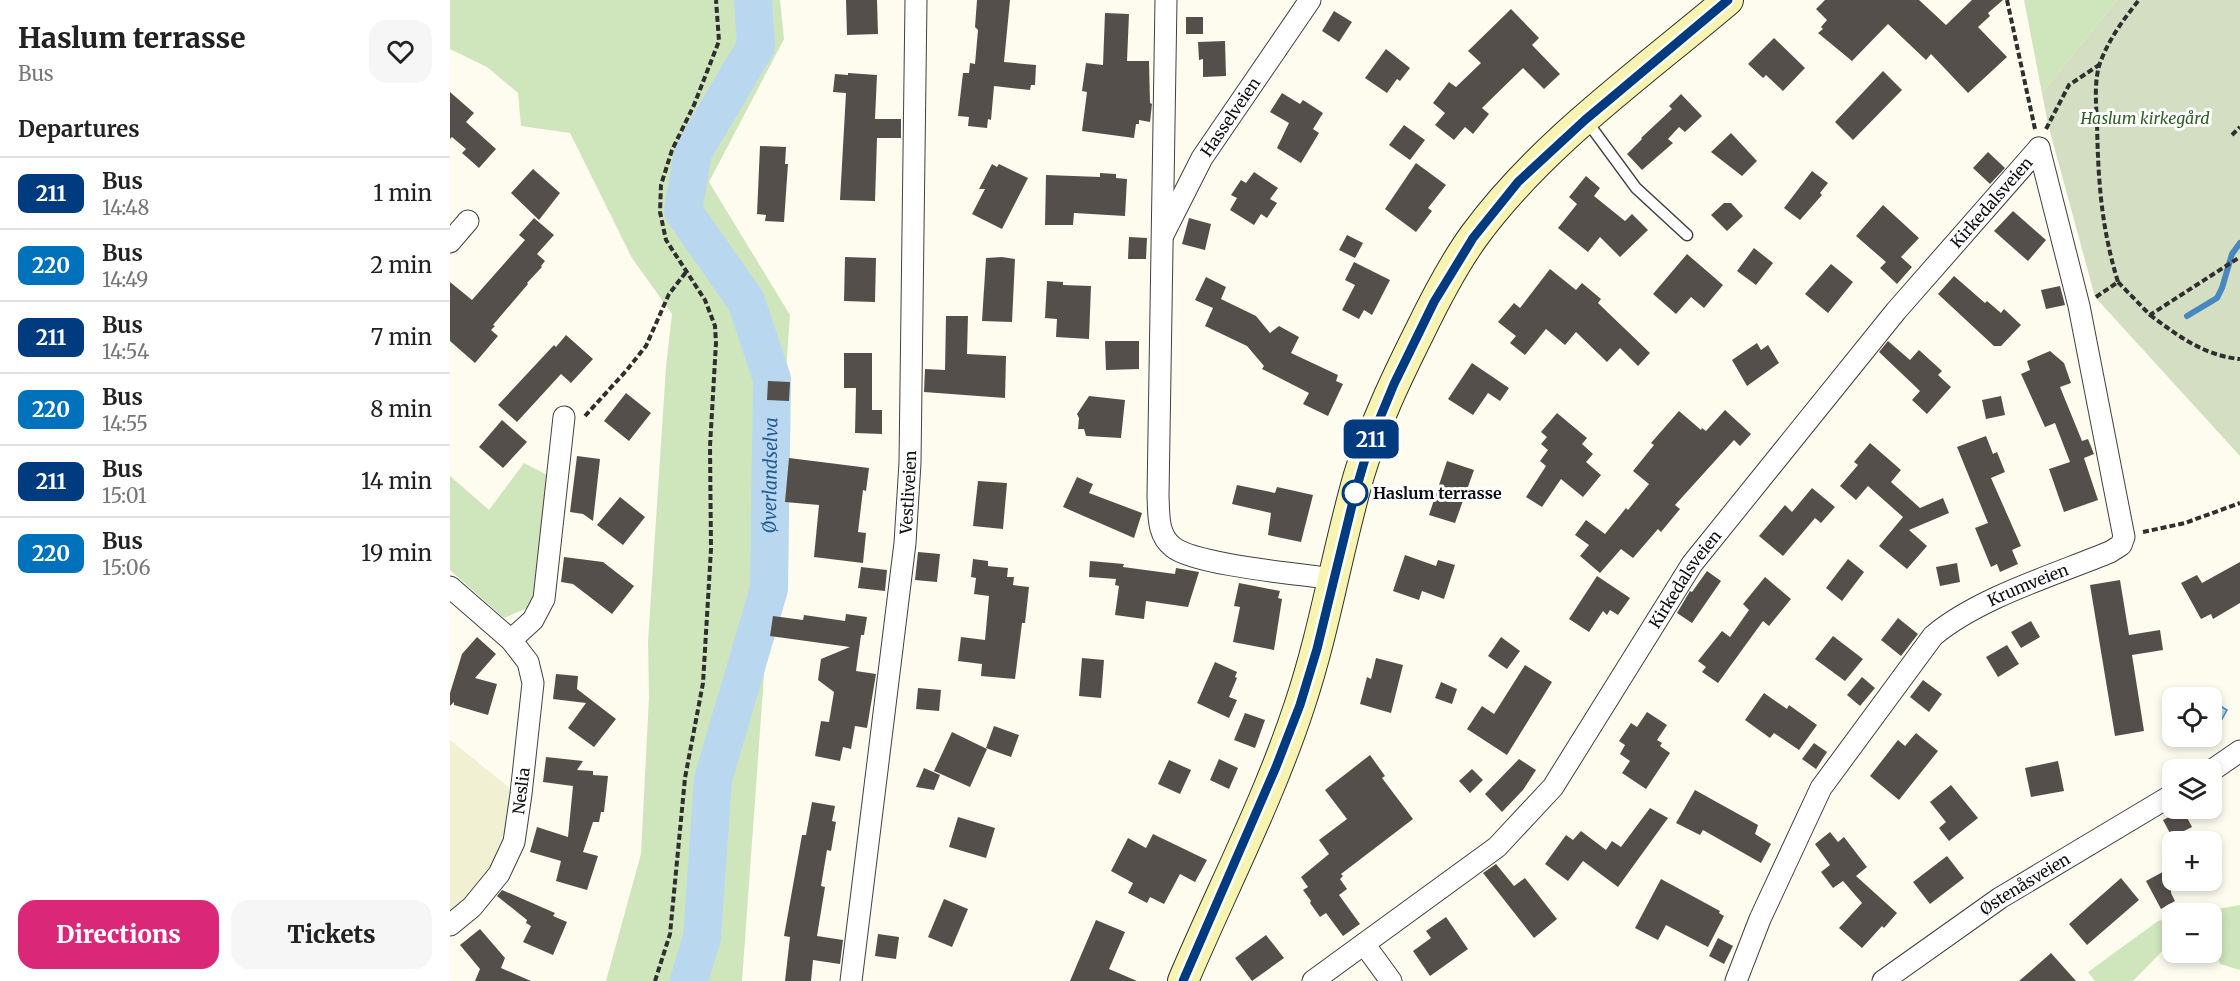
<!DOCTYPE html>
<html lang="en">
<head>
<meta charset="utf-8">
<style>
  body { margin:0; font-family:Merriweather,serif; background:#f6f6f6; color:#222; height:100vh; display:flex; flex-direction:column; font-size:22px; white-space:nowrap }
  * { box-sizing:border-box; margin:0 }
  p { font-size:20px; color:#767676 }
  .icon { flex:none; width:33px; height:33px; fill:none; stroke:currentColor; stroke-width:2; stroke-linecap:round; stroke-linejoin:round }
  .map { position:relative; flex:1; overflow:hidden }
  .details { display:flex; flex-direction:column; background:#fff; width:450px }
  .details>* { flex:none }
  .badge { padding:0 12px; border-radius:9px; font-size:21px; line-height:39px }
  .buttons { position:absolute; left:1712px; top:687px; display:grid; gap:12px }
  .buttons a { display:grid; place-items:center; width:60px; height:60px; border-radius:12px; background:#fff; box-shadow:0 3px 9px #0003; font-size:30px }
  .map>.badge { position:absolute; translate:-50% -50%; box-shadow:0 0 0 3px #fff }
  h2 { padding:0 18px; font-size:22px; line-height:54px }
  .round { display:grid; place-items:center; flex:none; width:63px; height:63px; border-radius:18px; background:#f6f6f6 }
  .overview { display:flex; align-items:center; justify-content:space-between; height:102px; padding:0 18px }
  h1 { font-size:28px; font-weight:800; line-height:45px }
  .cta { display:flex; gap:12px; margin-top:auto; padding:12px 18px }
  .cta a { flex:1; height:69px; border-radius:18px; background:#db2777; color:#fff; font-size:24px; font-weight:800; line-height:69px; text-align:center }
  .cta a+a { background:#f6f6f6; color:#222 }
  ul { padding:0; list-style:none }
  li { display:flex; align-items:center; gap:18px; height:72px; padding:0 18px; border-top:2px solid #e0e0e0 }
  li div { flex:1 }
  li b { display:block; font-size:22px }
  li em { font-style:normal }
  li .badge { min-width:66px; font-weight:700; text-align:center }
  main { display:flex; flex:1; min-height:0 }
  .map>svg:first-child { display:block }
  .farmland { fill:#f1f0d2 }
  .green { fill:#cfe5bc }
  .cemetery { fill:#d3dec2 }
  .water { fill:#b9d8f0; stroke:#4788c0; stroke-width:1.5 }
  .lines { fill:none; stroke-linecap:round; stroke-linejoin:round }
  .stream { stroke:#4788c0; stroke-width:6 }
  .river { stroke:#b9d8f0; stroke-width:38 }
  .building { fill:#554f4b }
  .lane-casing { stroke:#404040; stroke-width:13 }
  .street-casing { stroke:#404040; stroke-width:23 }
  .secondary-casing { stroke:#2f2f2f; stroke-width:32 }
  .path { stroke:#2f2f2f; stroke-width:4; stroke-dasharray:6 3; stroke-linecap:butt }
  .lane { stroke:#fff; stroke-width:10 }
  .street { stroke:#fff; stroke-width:21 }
  .secondary { stroke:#f7f4b1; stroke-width:30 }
  .line-casing { stroke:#fff; stroke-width:14 }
  .line { stroke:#003b80; stroke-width:9 }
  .stop-dot { fill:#fff; stroke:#003b80; stroke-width:3 }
  .labels { text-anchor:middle; stroke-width:6; stroke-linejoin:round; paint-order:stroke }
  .street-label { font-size:16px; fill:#0d0d0d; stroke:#fff }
  .park-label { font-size:16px; font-style:italic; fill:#2d5f24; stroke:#fff }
  .stop-label { font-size:16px; font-weight:bold; fill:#0d0d0d; stroke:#fff; text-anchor:start }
  .water-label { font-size:18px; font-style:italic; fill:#235b93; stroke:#fff }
</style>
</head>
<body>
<main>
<section class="details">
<div class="overview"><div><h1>Haslum terrasse</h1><p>Bus</p></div><a class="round"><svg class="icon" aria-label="heart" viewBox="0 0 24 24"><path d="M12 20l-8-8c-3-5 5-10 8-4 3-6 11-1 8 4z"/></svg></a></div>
<h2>Departures</h2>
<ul>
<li><span class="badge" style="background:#003b80;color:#fff">211</span><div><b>Bus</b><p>14:48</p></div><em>1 min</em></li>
<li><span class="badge" style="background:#0072bc;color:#fff">220</span><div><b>Bus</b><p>14:49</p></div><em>2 min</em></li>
<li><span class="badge" style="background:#003b80;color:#fff">211</span><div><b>Bus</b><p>14:54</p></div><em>7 min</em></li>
<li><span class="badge" style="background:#0072bc;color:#fff">220</span><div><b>Bus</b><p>14:55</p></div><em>8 min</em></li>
<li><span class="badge" style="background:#003b80;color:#fff">211</span><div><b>Bus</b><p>15:01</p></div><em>14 min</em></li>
<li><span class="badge" style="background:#0072bc;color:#fff">220</span><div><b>Bus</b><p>15:06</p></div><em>19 min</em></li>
</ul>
<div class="cta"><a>Directions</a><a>Tickets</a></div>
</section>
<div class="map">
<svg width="1790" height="981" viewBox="0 0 1790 981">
  <rect width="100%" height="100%" fill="#fdfcef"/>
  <!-- farmland -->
  <path class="farmland" d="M0,740L66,793L55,843L20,898L0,912Z"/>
  <!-- green -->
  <g class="green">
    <path d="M0,0H330L334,39L259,182L340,315L292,981H156L191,854L199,697L198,642L216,367L222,314L182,258L120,133L71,126L68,93L37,67L0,49Z"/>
    <path d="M1574,0H1667L1592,93Z"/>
    <path d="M74,463L97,475L82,606L54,618L0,570V476L39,510Z"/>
    <path d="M1790,905V970L1770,964L1761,939V914L1745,913Z"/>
    <path d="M1722,918V946L1716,947L1683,981H1645L1638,972L1708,921Z"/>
  </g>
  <!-- cemetery -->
  <path class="cemetery" d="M1667,0H1790V456L1645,297L1598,124L1592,93Z"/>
  <!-- water -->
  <path class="water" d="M1767,704L1777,710L1758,744L1748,738L1761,736V715Z"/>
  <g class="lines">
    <!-- stream -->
    <path class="stream" d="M1737,316L1767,298L1772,288L1782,254L1790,243"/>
    <!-- river -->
    <path class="river" id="s1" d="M239,981L252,937L263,779L319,589L322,379L296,301L233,211L243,152L306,46L303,0"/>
  </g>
  <!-- building -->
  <g class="building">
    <path d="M396,0H427L428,34L397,35Z"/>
    <path d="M527,0H560L554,62L586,65L585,85H581L580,90L544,86L541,120L538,119L537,128L518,126L519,117L508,116L513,73H519L520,63L525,64L528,30L525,27Z"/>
    <path d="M1375,0H1469L1496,25L1522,0H1553L1538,13L1540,16L1528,27L1557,57L1518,93L1481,54L1476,60L1438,24L1402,61L1368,33L1373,29L1371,27L1377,20L1366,9Z"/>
    <path d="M1061,9L1089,38L1082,45L1110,74L1094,89L1073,68L1032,108L1039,114L1023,134L1015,127L1004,140L985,125L995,113L983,103L999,82L1006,87L1031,63L1018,51Z"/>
    <path d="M884,11L902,22L889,42L872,31Z"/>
    <path d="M655,13L679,14L677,61H699L700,103L702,104L700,122L689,120V124H686L684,138L632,131L637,92L632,91L636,63L653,65Z"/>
    <rect x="736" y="17" width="17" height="17"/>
    <path d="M1324,38L1355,68L1333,91L1316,75L1313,78L1298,64Z"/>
    <path d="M775,41L776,76L753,77V59L749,60L748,42Z"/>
    <path d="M936,49L960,68L950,81L947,79L937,93L915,78Z"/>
    <path d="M1433,71L1452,90L1403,140L1385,122Z"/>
    <path d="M398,73L427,75L425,119H451V138H427L425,201L390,200L396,93L383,92L385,74L398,75Z"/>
    <path d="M0,92L24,113L16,122L46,149L29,168L12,153L16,149L2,137L0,139Z"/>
    <path d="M832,93L850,104L853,100L873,113L863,129L869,133L851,163L827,148L839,123L820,112Z"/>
    <path d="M1231,94L1252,116L1235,132L1229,127L1218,139L1223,143L1192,170L1177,154L1192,139L1191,138L1222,109L1219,106Z"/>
    <path d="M954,125L975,140L960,160L939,145Z"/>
    <path d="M1281,133L1307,161L1292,176L1261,152Z"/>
    <path d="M310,146L336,147L335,164H338L334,222L315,221L316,215L307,214Z"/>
    <path d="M1538,152L1555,168L1540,184L1523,168Z"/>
    <path d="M966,163L996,185L978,208L982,211L966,232L935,209Z"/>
    <path d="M542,164L547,167L549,164L578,178L552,229L522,214L535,189H529Z"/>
    <path d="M83,169L110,193L89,220L61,193Z"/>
    <path d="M1362,171L1378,183L1370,193L1372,195L1350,220L1334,208Z"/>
    <path d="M804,172L828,188L820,199L827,203L817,218L811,214L804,225L780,210L787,198L781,195L791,180L796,183Z"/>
    <path d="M650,173L666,174V178L677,179L675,216L624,213L623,225H595L596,175L650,177Z"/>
    <path d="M1136,176L1150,188L1144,196L1175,221L1182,214L1198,230L1170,257L1150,237L1138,252L1108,228L1127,204L1119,197Z"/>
    <path d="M1274,203H1281L1293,216L1277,231L1261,215Z"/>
    <path d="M1433,205L1469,238L1451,257L1462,267L1447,284L1430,268L1436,262L1406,236Z"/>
    <path d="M1563,211L1596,240L1578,261L1544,231Z"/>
    <path d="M84,218L104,235L87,254L95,261L91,266L92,267L77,283L78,284L43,325L45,326L41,330L48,336L25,363L0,341V282L22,300L75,240L69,235Z"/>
    <path d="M739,218L761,224L755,250L732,244Z"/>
    <path d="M897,235L913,243L905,258L889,250Z"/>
    <path d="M679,237L697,238L696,259H678Z"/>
    <path d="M1304,248L1323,263L1306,285L1287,271Z"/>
    <path d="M1237,254L1273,285L1254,308L1241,297L1226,314L1203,294Z"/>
    <path d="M395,257L426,258L425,302L394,301Z"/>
    <path d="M552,257L565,259L562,322L532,321L536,258Z"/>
    <path d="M904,262L940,280L922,315L914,310L909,319L892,310L905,285L895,280Z"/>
    <path d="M1381,264L1403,282L1378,313L1355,294Z"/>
    <path d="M1100,269L1126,290L1132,283L1151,299L1148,303L1200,353L1188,366L1170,348L1157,362L1126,332L1115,345L1096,329L1075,355L1060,343L1066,336L1048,322L1064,303L1070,308Z"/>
    <path d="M1504,276L1535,303L1537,301L1551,313L1554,309L1571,325L1551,346H1544L1488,294Z"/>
    <path d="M756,277L776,287L771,299L806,316L820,333L829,326L849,337L841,353L888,375L886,381L893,384L878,416L853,404L859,393L812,369L814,366L797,346L755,326L763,308L745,300Z"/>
    <path d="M597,281L613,282V285L641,286L639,339L606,337L607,319L595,318Z"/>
    <path d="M1610,286L1615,305L1596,309L1591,290Z"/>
    <path d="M496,316H518L517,354L556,356L555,398L474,392L475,369L495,370Z"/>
    <path d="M116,335L143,359L121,383L111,374L67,422L48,405L104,345L106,347Z"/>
    <path d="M655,341H689V369L656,370Z"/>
    <path d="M1438,341L1460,360L1469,350L1492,371L1488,375L1501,387L1477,414L1462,400L1470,391L1429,352Z"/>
    <path d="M1307,343L1311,350L1318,345L1329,363L1297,386L1282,360Z"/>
    <path d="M1600,351L1614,363L1621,383L1610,387L1632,441L1638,439L1644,454L1634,458L1648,500L1614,512L1599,469L1620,462L1605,423L1595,427L1571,374L1580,370L1577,361Z"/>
    <path d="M394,353H422V410H432V434L405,433L406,388H394Z"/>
    <path d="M1022,363L1059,388L1050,401L1038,393L1023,415L998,399Z"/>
    <path d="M318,381L340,382L339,401L317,400Z"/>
    <path d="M176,393L201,413L179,441L154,421Z"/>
    <path d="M639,396L675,400L671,438L636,436L634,429H628L629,418L627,414Z"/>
    <path d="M1551,396L1555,415L1536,419L1532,400Z"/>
    <path d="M1275,410L1301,434L1290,446L1284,440L1225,505L1230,509L1211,532L1208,529L1183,558L1171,549L1150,573L1130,556L1139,545L1125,535L1136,520L1155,534L1176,508L1178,510L1199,484L1183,471L1204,445L1201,443L1229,411L1251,430L1252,428L1256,431Z"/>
    <path d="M1107,413L1137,438L1132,444L1143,454L1136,462L1151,475L1133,497L1111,479L1092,507L1076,497L1096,466L1090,461L1098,450L1091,444L1097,437L1091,432Z"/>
    <path d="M52,420L77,442L53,468L29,447Z"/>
    <path d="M1536,436L1543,454L1547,452L1555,472L1541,478L1571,546L1562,550L1568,564L1550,572L1547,564L1541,567L1525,528L1538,523L1507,447Z"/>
    <path d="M1420,443L1451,470L1441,482L1470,508L1493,498L1499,513L1459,530L1477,546L1457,569L1429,546L1453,517L1418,486L1406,500L1390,486L1408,465L1404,462Z"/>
    <path d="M127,456L150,459L143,521L133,514L120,512Z"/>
    <path d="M339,458L419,468L416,491L413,490L408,532L416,533L413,563L364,557L369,505L335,502Z"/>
    <path d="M997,461L1024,470L1005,523L979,515Z"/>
    <path d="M627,477L643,484L639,493L692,513L684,538L613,507Z"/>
    <path d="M528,481L557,483L553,529L523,526Z"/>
    <path d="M787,485L825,493L827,487L863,495L851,542L818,535L821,513L782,504Z"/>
    <path d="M1362,488L1385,507L1371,523L1365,518L1333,556L1309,536L1335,505L1342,512Z"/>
    <path d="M170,497L195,517L173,545L147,525Z"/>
    <path d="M468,552L490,554L487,582L465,580Z"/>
    <path d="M955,555L986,566L988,560L1005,565L994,599L972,591L969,600L943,591Z"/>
    <path d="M114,557L153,562L184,586L162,614L123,584L111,582Z"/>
    <path d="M523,559L538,561V566L558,568L557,577H564L563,585L579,587L575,623H572L565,679L531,676L532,664L508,661L511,637L535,640L539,596L524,594L526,578L521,577Z"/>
    <path d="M1398,559L1414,572L1392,601L1376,588Z"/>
    <path d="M640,561L674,564L673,567L725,574L726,568L749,572L738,607L696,601L694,619L665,615L669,586L665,585L666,579L639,577Z"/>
    <path d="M1790,562V603L1763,619L1761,614L1751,619L1731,583L1747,575L1752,583Z"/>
    <path d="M1507,563L1510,582L1490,586L1486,567Z"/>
    <path d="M411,567L437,570L435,591L408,588Z"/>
    <path d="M1257,571L1271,581L1242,623L1227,613L1240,591L1242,592Z"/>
    <path d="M1147,576L1180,598L1168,615L1160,610L1157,615L1153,611L1139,632L1119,619Z"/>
    <path d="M1315,577L1341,599L1319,626L1313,621L1268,683L1252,672L1256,667L1248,661L1272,631L1280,637L1299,610L1293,604Z"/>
    <path d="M1670,580L1679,635L1710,630L1713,650L1682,655L1694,731L1665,736L1640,585Z"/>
    <path d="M789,583L830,591L828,598L832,599L824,650L783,642L790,607L784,606Z"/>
    <path d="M396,614L417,617L414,635H411L406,671L426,674L417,728L405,726L401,749L393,747L390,761L365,756L371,721L379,722L384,692L368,680L371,659L400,647L320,636L323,616L353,620L354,615L395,621Z"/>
    <path d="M1448,618L1468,634L1451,656L1431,640Z"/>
    <path d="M1581,621L1590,637L1571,648L1561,632Z"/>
    <path d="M1383,636L1413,659L1395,681L1365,659Z"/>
    <path d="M27,637L46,654L25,678L47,684L38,715L4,705V702L0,706V693L12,654Z"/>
    <path d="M1051,637L1070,651L1057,669L1038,656Z"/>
    <path d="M1557,645L1569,664L1548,677L1536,657Z"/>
    <path d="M632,658L654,660L651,698L629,696Z"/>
    <path d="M926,658L953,665L941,713L910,704L917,677L921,679Z"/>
    <path d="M765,662L787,672L785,677L787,678L779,697L787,700L779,718L747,703Z"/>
    <path d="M1075,665L1102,682L1057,755L1017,729L1032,706L1044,714Z"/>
    <path d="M106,674L128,676L127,689L166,719L144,747L118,728L136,703L103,699Z"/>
    <path d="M1412,677L1425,688L1410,706L1397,695Z"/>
    <path d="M1473,680L1492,694L1479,712L1460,697Z"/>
    <path d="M991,682L1007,689L1002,704L985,698Z"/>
    <path d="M468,688L491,690L489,711L466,709Z"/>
    <path d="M1314,693L1337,709L1339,705L1367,725L1349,750L1324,733L1320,738L1295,720Z"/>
    <path d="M1197,712L1217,725L1207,740L1212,743L1210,746L1220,753L1196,789L1172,773L1180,761L1170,754L1175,745L1169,741L1181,723L1187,727Z"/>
    <path d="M795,713L815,720L805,748L784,740Z"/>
    <path d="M544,726L569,735L561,757L536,748Z"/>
    <path d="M502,732L537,749L520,787L484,771Z"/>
    <path d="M1466,733L1488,751L1449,800L1420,776L1448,740L1455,746Z"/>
    <path d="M1364,743L1377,752L1366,769L1352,759Z"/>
    <path d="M920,755L935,776L932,778L963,819L891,874L893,876L890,879L897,889L889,895L910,924L893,936L876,913L870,917L860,903L861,901L853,890L858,887L851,877L879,854L869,840L897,819L875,790Z"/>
    <path d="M96,757L133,761L127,770L143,771V775L158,776L154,812H151L149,822H143L133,852L148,856L137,890L106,881L111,861L80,852L87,827L118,837L123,786L93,782Z"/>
    <path d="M769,759L788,768L779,789L760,780Z"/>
    <path d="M1069,759L1086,770L1073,790L1052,812L1035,794Z"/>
    <path d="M719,760L741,770L730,794L708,784Z"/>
    <path d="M1608,761L1614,791L1581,797L1575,768Z"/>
    <path d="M474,768L490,775L484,790L466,787Z"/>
    <path d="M1022,769L1033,780L1020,793L1009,781Z"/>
    <path d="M1501,785L1528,818L1499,841L1489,828L1496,822L1480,802Z"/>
    <path d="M1245,790L1308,825L1305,834L1321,844L1311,863L1253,830L1250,835L1226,823Z"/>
    <path d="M362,802L385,806L382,821L386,822L381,851L377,850L371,886L375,887L367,936L393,940L390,964L363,960L361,981H335L340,937L334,936L352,835H356Z"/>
    <path d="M1200,808L1218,818L1168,887L1133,861L1118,881L1095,864L1116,835L1123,840L1131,831L1156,850L1162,841L1171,847Z"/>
    <path d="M1733,810L1742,827L1722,837L1713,820Z"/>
    <path d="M508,817L545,828L536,858L499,847Z"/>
    <path d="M1380,832L1388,842L1394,837L1417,867L1406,876L1447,913L1434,928L1432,926L1412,948L1389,928L1412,903L1393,881L1383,888L1371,872L1380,865L1365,844Z"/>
    <path d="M703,834L757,860L745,882L730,874L714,904L700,897L697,903L678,893L683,883L661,871L678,838L696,848Z"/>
    <path d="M1497,856L1514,878L1480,904L1463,882Z"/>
    <path d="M1046,864L1064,886L1075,878L1107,919L1084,938L1033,873Z"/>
    <path d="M1722,867L1721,893L1725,901L1711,909L1696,881Z"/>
    <path d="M1671,878L1689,900L1637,945L1619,924Z"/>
    <path d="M1211,879L1270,911L1269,913L1274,916L1258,947L1216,925L1208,940L1185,928Z"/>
    <path d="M52,890L105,913L103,916L117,922L103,955L73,942L81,926L76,923L77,920L47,896Z"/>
    <path d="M494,899L518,909L502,947L478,937Z"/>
    <path d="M996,917L1018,949L980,976L963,951L981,938L976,931Z"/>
    <path d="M646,920L675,932L659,969L687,981H620Z"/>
    <path d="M30,929L55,958L51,968L81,981H25L30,969L10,945Z"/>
    <path d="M428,934L449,937L446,959L425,956Z"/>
    <path d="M816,935L834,958L802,981L785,958Z"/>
    <path d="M1268,938L1283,946L1274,964L1259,956Z"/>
    <path d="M1601,953L1626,981H1569Z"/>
  </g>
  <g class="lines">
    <defs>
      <path id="lane" d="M1136,120L1186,188L1237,235"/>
      <g id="street">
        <path d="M716,0L708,496C709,514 707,535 723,547C745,565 851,574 884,579"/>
        <path id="s2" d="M714,233L752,158L860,0"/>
        <path d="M0,242L18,221"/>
        <path d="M0,587L61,640L78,662L83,683L71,794L64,842L49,874L22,907L0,925"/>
        <path d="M61,640L83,620L94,599L114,417"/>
        <path d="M1761,771L1790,751"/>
        <path d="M914,944L941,981"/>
        <path id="s3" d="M401,981L455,543L460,463L466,0"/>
        <path id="s4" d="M863,981L1047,847L1103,787L1242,564L1446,311L1589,148"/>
        <path id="s5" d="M1286,981L1310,919L1371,788L1483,636C1528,598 1604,575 1660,552L1671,545L1674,537L1629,306L1589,148"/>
        <path id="s6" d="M1433,981L1550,898L1722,795"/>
      </g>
      <path id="secondary" d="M733,981C772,889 819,799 850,704C875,629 887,551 909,475C924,425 947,377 970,331C986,298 1003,265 1024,236C1091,144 1192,73 1278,0"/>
    </defs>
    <!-- lane casing -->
    <use href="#lane" class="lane-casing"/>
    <!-- street casing -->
    <use href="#street" class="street-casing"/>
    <!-- secondary casing -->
    <use href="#secondary" class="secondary-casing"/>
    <!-- path -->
    <g class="path">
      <path d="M1557,0L1585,129"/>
      <path d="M1596,129L1619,85L1649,65"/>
      <path d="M1782,135L1790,127"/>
      <path d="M1668,282L1700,315L1790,257"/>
      <path d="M1646,297L1668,282C1651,227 1648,179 1647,122C1646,104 1644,80 1650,63C1659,39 1673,20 1689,0"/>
      <path d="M1700,315C1728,336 1755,356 1790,359"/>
      <path d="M135,416L176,371L196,346L219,294L236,272"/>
      <path d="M1693,532L1735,523L1790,503"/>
      <path d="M205,981L220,934L235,778L253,683L261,549L260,446L266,343L265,326L255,300L216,240L210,212L211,185L222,150L244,105L269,41L266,0"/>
    </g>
    <!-- lane -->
    <use href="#lane" class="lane"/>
    <!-- street -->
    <use href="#street" class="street"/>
    <!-- secondary -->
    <use href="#secondary" class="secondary"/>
  </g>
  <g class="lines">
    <defs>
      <path id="line" d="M733,981L826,767L850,705L867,649L905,493L920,442L944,384L984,302L1023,238L1068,182L1135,120L1278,0"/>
    </defs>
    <!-- line casing -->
    <use href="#line" class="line-casing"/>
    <!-- line -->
    <use href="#line" class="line"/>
  </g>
  <!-- markers -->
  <circle class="stop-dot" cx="905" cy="493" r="12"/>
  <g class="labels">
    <!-- street labels -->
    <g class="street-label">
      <text dy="6" stroke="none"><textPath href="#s2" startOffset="134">Hasselveien</textPath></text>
      <text dy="6" stroke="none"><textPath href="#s4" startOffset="1042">Kirkedalsveien</textPath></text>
      <text dy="6" stroke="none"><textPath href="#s3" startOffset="492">Vestliveien</textPath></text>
      <text dy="6" stroke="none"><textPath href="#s4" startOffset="556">Kirkedalsveien</textPath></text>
      <text dy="6" stroke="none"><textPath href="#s5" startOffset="508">Krumveien</textPath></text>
      <text transform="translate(71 791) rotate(-83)" y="6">Neslia</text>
      <text dy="6" stroke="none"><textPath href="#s6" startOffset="172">Østenåsveien</textPath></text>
    </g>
    <!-- park labels -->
    <g class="park-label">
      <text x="1695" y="124">Haslum kirkegård</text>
    </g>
    <!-- stop labels -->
    <g class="stop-label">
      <text x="923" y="499">Haslum terrasse</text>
    </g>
    <!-- water labels -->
    <g class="water-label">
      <text dy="6" stroke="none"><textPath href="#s1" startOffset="516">Øverlandselva</textPath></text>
    </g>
  </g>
</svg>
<div class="buttons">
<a><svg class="icon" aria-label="locate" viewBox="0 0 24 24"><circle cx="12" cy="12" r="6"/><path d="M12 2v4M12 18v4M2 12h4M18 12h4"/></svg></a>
<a><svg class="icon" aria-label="layers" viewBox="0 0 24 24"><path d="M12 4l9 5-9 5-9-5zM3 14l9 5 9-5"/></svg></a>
<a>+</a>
<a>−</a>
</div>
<b class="badge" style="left:921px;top:439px;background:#003b80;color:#fff">211</b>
</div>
</main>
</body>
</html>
